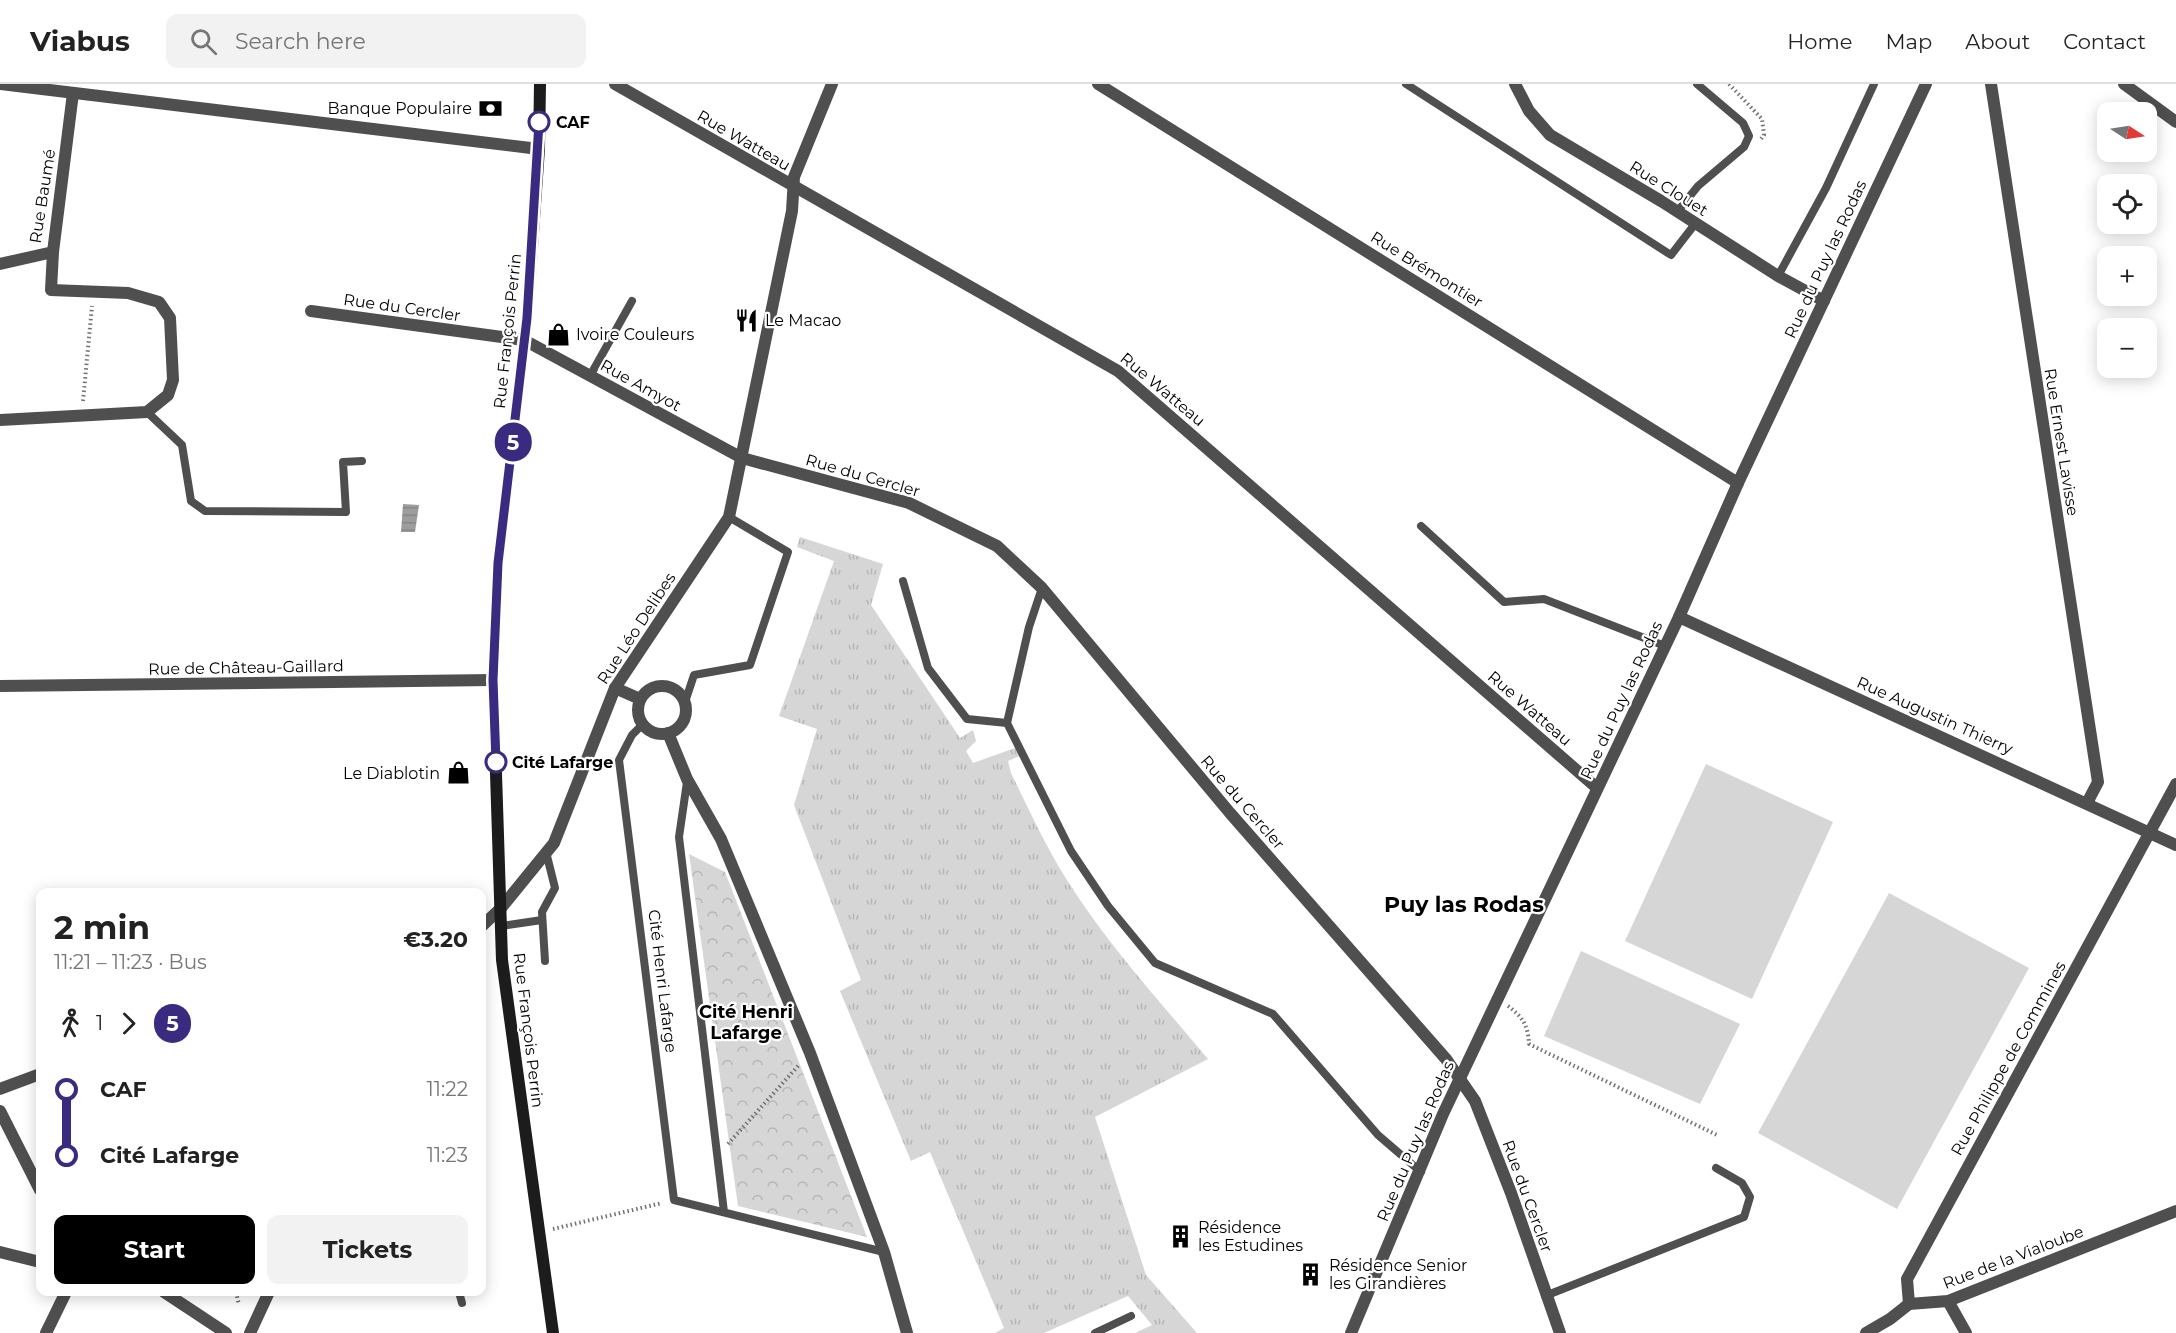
<!DOCTYPE html>
<html lang="en">
<head>
<meta charset="utf-8">
<style>
  body { margin:0; font-family:Montserrat,sans-serif; background:#f2f2f2; color:#222; height:100vh; display:flex; flex-direction:column; font-size:22px; white-space:nowrap }
  * { box-sizing:border-box; margin:0 }
  p { font-size:20px; color:#767676 }
  .icon { flex:none; width:33px; height:33px; fill:none; stroke:currentColor; stroke-width:2; stroke-linecap:round; stroke-linejoin:round }
  .map { position:relative; flex:1; overflow:hidden }
  .details { position:absolute; left:36px; top:804px; width:450px; height:408px; display:flex; flex-direction:column; background:#fff; border-radius:12px; box-shadow:0 3px 15px #0003 }
  .details>* { flex:none }
  .badge { padding:0 12px; border-radius:20px; font-size:21px; line-height:39px }
  .needle { width:39px; rotate:102deg }
  .buttons { position:absolute; left:2097px; top:18px; display:grid; gap:12px }
  .buttons a { display:grid; place-items:center; width:60px; height:60px; border-radius:12px; background:#fff; box-shadow:0 3px 15px #0003; font-size:30px }
  .map>.badge { position:absolute; translate:-50% -50%; box-shadow:0 0 0 3px #fff }
  .legs { display:flex; align-items:center; gap:9px; height:66px; padding:0 18px; font-size:20px }
  .legs p { margin-inline-start:auto }
  .summary { display:flex; align-items:center; justify-content:space-between; height:102px; padding:0 18px }
  h1 { font-size:33px; font-weight:700; line-height:45px }
  .action { display:flex; gap:12px; margin-top:auto; padding:12px 18px }
  .action a { flex:1; height:69px; border-radius:12px; background:#000; color:#fff; font-size:24px; font-weight:700; line-height:69px; text-align:center }
  .action a+a { background:#f2f2f2; color:#222 }
  ul { padding:0 18px; list-style:none }
  li { display:flex; align-items:center; gap:21px; height:66px; font-size:22px }
  li i { display:grid; place-items:center; width:9px; height:100%; margin:0 8px; background:currentColor }
  li i::after { content:''; width:15px; height:15px; margin:-8px; border:4px solid; border-radius:50%; background:#fff }
  li p { margin-inline-start:auto }
  li:first-child i { background:linear-gradient(#0000 50%,currentColor 0) }
  li:last-child i { background:linear-gradient(currentColor 50%,#0000 0) }
  header { display:flex; align-items:center; gap:36px; box-sizing:border-box; height:84px; padding:0 30px; background:#fff; border-bottom:2px solid #e0e0e0 }
  header strong { font-size:28px }
  nav { display:flex; gap:33px; margin-inline-start:auto; font-size:21px }
  .search { width:420px; height:54px; background:#f2f2f2; display:flex; align-items:center; gap:15px; box-sizing:border-box; padding:0 21px; border-radius:12px; color:#767676; font-size:22px }
  .map>svg:first-child { display:block }
  .grass { fill:url(#grass-tufts) }
  .park { fill:url(#park-crowns) }
  .pitch { fill:#d6d6d6 }
  .water { fill:url(#water-rules) }
  .lines { fill:none; stroke-linecap:round; stroke-linejoin:round }
  .path { stroke:#717171; stroke-width:4; stroke-dasharray:1.5 3; stroke-linecap:butt }
  .lane { stroke:#4f4f4f; stroke-width:8 }
  .street { stroke:#4f4f4f; stroke-width:12 }
  .secondary { stroke:#1c1c1c; stroke-width:12 }
  .line-1-casing { stroke:#fff; stroke-width:14 }
  .line-1 { stroke:#3b2b80; stroke-width:9 }
  .stop-1-dot { fill:#fff; stroke:#3b2b80; stroke-width:3 }
  .labels { text-anchor:middle; stroke-width:4.5; stroke-linejoin:round; paint-order:stroke }
  .poi-label { font-size:16px; fill:#000; stroke:#fff; text-anchor:start }
  .stop-label { font-size:16px; font-weight:bold; fill:#000; stroke:#fff; text-anchor:start }
  .street-label { font-size:16px; fill:#000; stroke:#fff }
  .neighbourhood-label { font-size:18px; font-weight:bold; fill:#000; stroke:#fff }
  .district-label { font-size:22px; font-weight:bold; fill:#000; stroke:#fff }
</style>
</head>
<body>
<header>
<strong>Viabus</strong>
<div class="search"><svg class="icon" aria-label="search" viewBox="0 0 24 24"><circle cx="10" cy="10" r="6"/><path d="M15 15l6 6"/></svg>Search here</div>
<nav><a>Home</a><a>Map</a><a>About</a><a>Contact</a></nav>
</header>
<div class="map">
<svg width="2176" height="1249" viewBox="0 0 2176 1249">
  <defs>
    <pattern id="grass-tufts" width="24" height="20" patternUnits="userSpaceOnUse" patternTransform="scale(1.5)"><rect width="24" height="20" fill="#d6d6d6"/><path d="M3 7l-1-3M5 7V3M7 7l1-3M15 17l-1-3M17 17v-4M19 17l1-3" fill="none" stroke="#b6b6b6"/></pattern>
    <pattern id="park-crowns" width="20" height="18" patternUnits="userSpaceOnUse" patternTransform="scale(1.5)"><rect width="20" height="18" fill="#d6d6d6"/><path d="M2 6a3 3 0 1 1 6 0M12 15a3 3 0 1 1 6 0" fill="none" stroke="#b6b6b6"/></pattern>
    <pattern id="water-rules" width="6" height="5" patternUnits="userSpaceOnUse" patternTransform="scale(1.5)"><rect width="6" height="5" fill="#9d9d9d"/><path d="M0 2.5h6" fill="none" stroke="#858585"/></pattern>
  </defs>
  <rect width="100%" height="100%" fill="#fff"/>
  <!-- grass -->
  <path class="grass" d="M800,453L883,480L871,521L960,654L973,646L976,657L966,667L973,679L1015,664L1020,672L1008,677L1011,689C1031,730 1050,772 1076,810C1115,869 1163,921 1208,975L1095,1033L1146,1191L1197,1249H1135L1152,1241L1128,1212L1044,1249H995L1004,1244L930,1068L911,1077L840,907L861,896L794,721L817,645L779,632L834,477L797,463Z"/>
  <!-- park -->
  <path class="park" d="M689,770L725,788L867,1153L738,1122Z"/>
  <!-- pitch -->
  <g class="pitch">
    <path d="M1706,680L1833,738L1752,915L1625,857Z"/>
    <path d="M1889,809L2029,884L1897,1125L1758,1049Z"/>
    <path d="M1581,867L1740,940L1700,1020L1544,952Z"/>
  </g>
  <!-- water -->
  <path class="water" d="M403,420L419,421L415,448H401Z"/>
  <g class="lines">
    <!-- path -->
    <g class="path">
      <path d="M1729,0L1762,35L1764,51L1761,55"/>
      <path d="M83,317L92,222"/>
      <path d="M1508,922C1523,933 1528,942 1529,960L1719,1052"/>
      <path d="M728,1060L799,981"/>
      <path d="M553,1145L662,1119"/>
      <path d="M236,1208L239,1221"/>
    </g>
    <!-- lane -->
    <g class="lane">
      <path d="M1406,0L1671,171L1695,140"/>
      <path d="M1677,128L1698,102L1744,63L1749,52L1743,39L1697,0"/>
      <path d="M1778,192L1826,104L1874,0"/>
      <path d="M590,292L632,217"/>
      <path d="M147,328L182,361L191,417L205,427L346,428L343,378L362,377"/>
      <path d="M1421,442L1504,518L1544,515L1665,562"/>
      <path d="M903,497L928,584L967,635L1007,639L1071,767L1108,822L1155,879L1273,930L1378,1051L1421,1088"/>
      <path d="M685,618L694,591L750,581L788,468L729,433"/>
      <path d="M1007,639L1029,543L1042,504"/>
      <path d="M643,640L632,651L619,676L674,1116L884,1168"/>
      <path d="M687,698L679,753L724,1128"/>
      <path d="M501,842L542,836"/>
      <path d="M545,877L542,828L555,804L546,768"/>
      <path d="M459,1208L462,1219"/>
      <path d="M1545,1212L1744,1133L1750,1113L1742,1099L1716,1084"/>
      <path d="M1095,1249L1131,1232"/>
    </g>
    <!-- street -->
    <g class="street">
      <path d="M0,0L539,65"/>
      <path d="M615,0L1118,287L1597,704"/>
      <path d="M1098,0L1738,399"/>
      <path d="M1515,0L1529,27L1550,51L1661,117L1778,192L1824,217"/>
      <path d="M1991,0L2098,698L2087,719"/>
      <path d="M2124,0L2176,38"/>
      <path d="M0,180L53,168L73,9"/>
      <path d="M311,227L524,256L742,374L909,419L997,462L1042,504L1230,729L1446,975L1475,1017L1511,1109L1560,1249"/>
      <path d="M0,336L147,328L168,311L173,296L170,234L159,218L128,209L51,206L53,168"/>
      <path d="M1679,533L2176,761"/>
      <path d="M0,602L493,596"/>
      <circle cx="662" cy="626" r="24"/>
      <path d="M615,604L640,615"/>
      <path d="M668,649L687,695L721,755L810,969L884,1168L907,1249"/>
      <path d="M482,842L501,824L554,759L615,604L729,433L792,127L794,93L832,0"/>
      <path d="M0,1005L40,990"/>
      <path d="M0,1027L40,1106"/>
      <path d="M0,1168L40,1178"/>
      <path d="M164,1208L226,1249"/>
      <path d="M1948,1217L1966,1249"/>
      <path d="M1909,1220L1907,1195L1912,1186L2176,700"/>
      <path d="M46,1249L66,1208"/>
      <path d="M250,1249L269,1208"/>
      <path d="M1351,1249L1443,1030L1679,533L1738,399L1926,0"/>
      <path d="M1866,1249L1890,1235L1909,1220L1948,1217L2176,1127"/>
    </g>
    <!-- secondary -->
    <path class="secondary" d="M540,0L539,65L527,234L498,479L493,596L502,876L553,1249"/>
  </g>
  <g class="lines">
    <defs>
      <path id="line-1" d="M496,678L493,596L498,479L527,234L539,38"/>
    </defs>
    <!-- line-1 casing -->
    <use href="#line-1" class="line-1-casing"/>
    <!-- line-1 -->
    <use href="#line-1" class="line-1"/>
  </g>
  <!-- icons -->
  <defs>
    <symbol id="bank-bare" viewBox="-9 -9 18 18"><path d="M-6-4H6V4H-6ZM0-2.3a2.3 2.3 0 1 0 0 4.6a2.3 2.3 0 1 0 0-4.6Z" fill="#000" stroke="#fff" stroke-width="2.5" paint-order="stroke"/></symbol>
    <symbol id="restaurant-bare" viewBox="-9 -9 18 18"><path d="M-5-6h1v4h1v-4h1v4h1v-4h1v5L-1.5 .5V6h-2V.5L-5-1ZM5-6V6H3V1.5H1.5Q1.5-4 5-6Z" fill="#000" stroke="#fff" stroke-width="2.5" paint-order="stroke"/></symbol>
    <symbol id="shop-bare" viewBox="-9 -9 18 18"><path d="M-5-2.5h2.3a2.7 3.5 0 0 1 5.4 0H5L5.5 6h-11ZM-1.5-2.5h3a1.5 2.3 0 0 0-3 0Z" fill="#000" stroke="#fff" stroke-width="2.5" paint-order="stroke"/></symbol>
    <symbol id="building-bare" viewBox="-9 -9 18 18"><path d="M-4-6H4V6H1V3H-1V6H-4ZM-2.5-4.3h1.7v1.8h-1.7ZM.8-4.3h1.7v1.8H.8ZM-2.5-1h1.7V.8h-1.7ZM.8-1h1.7V.8H.8Z" fill="#000" stroke="#fff" stroke-width="2.5" paint-order="stroke"/></symbol>
  </defs>
  <g fill-rule="evenodd">
    <use href="#bank-bare" x="474" y="8" width="33" height="33"/>
    <use href="#restaurant-bare" x="730" y="220" width="33" height="33"/>
    <use href="#shop-bare" x="542" y="234" width="33" height="33"/>
    <use href="#shop-bare" x="442" y="672" width="33" height="33"/>
    <use href="#building-bare" x="1164" y="1136" width="33" height="33"/>
    <use href="#building-bare" x="1294" y="1174" width="33" height="33"/>
  </g>
  <!-- markers -->
  <g class="stop-1-dot">
    <circle cx="539" cy="38" r="10"/>
    <circle cx="496" cy="678" r="10"/>
  </g>
  <g class="labels">
    <!-- poi labels -->
    <g class="poi-label">
      <text x="472" y="30" text-anchor="end">Banque Populaire</text>
      <text x="765" y="242">Le Macao</text>
      <text x="576" y="256">Ivoire Couleurs</text>
      <text x="440" y="695" text-anchor="end">Le Diablotin</text>
      <text x="1198" y="1149">Résidence<tspan x="1198" dy="18">les Estudines</tspan></text>
      <text x="1329" y="1187">Résidence Senior<tspan x="1329" dy="18">les Girandières</tspan></text>
    </g>
    <!-- stop labels -->
    <g class="stop-label">
      <text x="556" y="44">CAF</text>
      <text x="512" y="684">Cité Lafarge</text>
    </g>
    <!-- street labels -->
    <g class="street-label">
      <text transform="translate(744 56) rotate(30)" y="6">Rue Watteau</text>
      <text transform="translate(1669 104) rotate(32)" y="6">Rue Clouet</text>
      <text transform="translate(42 112) rotate(-81)" y="6">Rue Baumé</text>
      <text transform="translate(1825 175) rotate(-65)" y="6">Rue du Puy las Rodas</text>
      <text transform="translate(1427 185) rotate(32)" y="6">Rue Brémontier</text>
      <text transform="translate(402 223) rotate(8)" y="6">Rue du Cercler</text>
      <text transform="translate(507 247) rotate(-84)" y="6">Rue François Perrin</text>
      <text transform="translate(641 301) rotate(29)" y="6">Rue Amyot</text>
      <text transform="translate(1163 305) rotate(40)" y="6">Rue Watteau</text>
      <text transform="translate(2062 358) rotate(81)" y="6">Rue Ernest Lavisse</text>
      <text transform="translate(863 391) rotate(16)" y="6">Rue du Cercler</text>
      <text transform="translate(636 544) rotate(-57)" y="6">Rue Léo Delibes</text>
      <text transform="translate(246 583) rotate(-1)" y="6">Rue de Château-Gaillard</text>
      <text transform="translate(1621 616) rotate(-65)" y="6">Rue du Puy las Rodas</text>
      <text transform="translate(1530 624) rotate(41)" y="6">Rue Watteau</text>
      <text transform="translate(1935 631) rotate(24)" y="6">Rue Augustin Thierry</text>
      <text transform="translate(1243 718) rotate(49)" y="6">Rue du Cercler</text>
      <text transform="translate(663 897) rotate(83)" y="6">Cité Henri Lafarge</text>
      <text transform="translate(529 946) rotate(83)" y="6">Rue François Perrin</text>
      <text transform="translate(2008 974) rotate(-61)" y="6">Rue Philippe de Commines</text>
      <text transform="translate(1415 1057) rotate(-67)" y="6">Rue du Puy las Rodas</text>
      <text transform="translate(1528 1112) rotate(70)" y="6">Rue du Cercler</text>
      <text transform="translate(2013 1173) rotate(-21)" y="6">Rue de la Vialoube</text>
    </g>
    <!-- neighbourhood labels -->
    <g class="neighbourhood-label">
      <text x="746" y="934">Cité Henri<tspan x="746" dy="21">Lafarge</tspan></text>
    </g>
    <!-- district labels -->
    <g class="district-label">
      <text x="1464" y="828">Puy las Rodas</text>
    </g>
  </g>
</svg>
<div class="buttons">
<a><svg class="needle" viewBox="-14 -14 28 28"><path d="M0-13l5 13h-10z" fill="#e53935"/><path d="M0 13l5-13h-10z" fill="#767676"/></svg></a>
<a><svg class="icon" aria-label="locate" viewBox="0 0 24 24"><circle cx="12" cy="12" r="6"/><path d="M12 2v4M12 18v4M2 12h4M18 12h4"/></svg></a>
<a>+</a>
<a>−</a>
</div>
<b class="badge" style="left:513px;top:358px;background:#3b2b80;color:#fff">5</b>
<section class="details">
<div class="summary"><div><h1>2 min</h1><p>11:21 – 11:23 · Bus</p></div><b>€3.20</b></div>
<div class="legs"><svg class="icon" aria-label="walk" viewBox="0 0 24 24"><circle cx="13" cy="4" r="2"/><path d="M13 8l-2 6 4 7M11 14l-3 7M7 12l3-4h3l4 4"/></svg>1<svg class="icon" aria-label="forward" viewBox="0 0 24 24"><path d="M9 5l7 7-7 7"/></svg><b class="badge" style="background:#3b2b80;color:#fff">5</b></div>
<ul>
<li><i style="color:#3b2b80"></i><b>CAF</b><p>11:22</p></li>
<li><i style="color:#3b2b80"></i><b>Cité Lafarge</b><p>11:23</p></li>
</ul>
<div class="action"><a>Start</a><a>Tickets</a></div>
</section>
</div>
</body>
</html>
